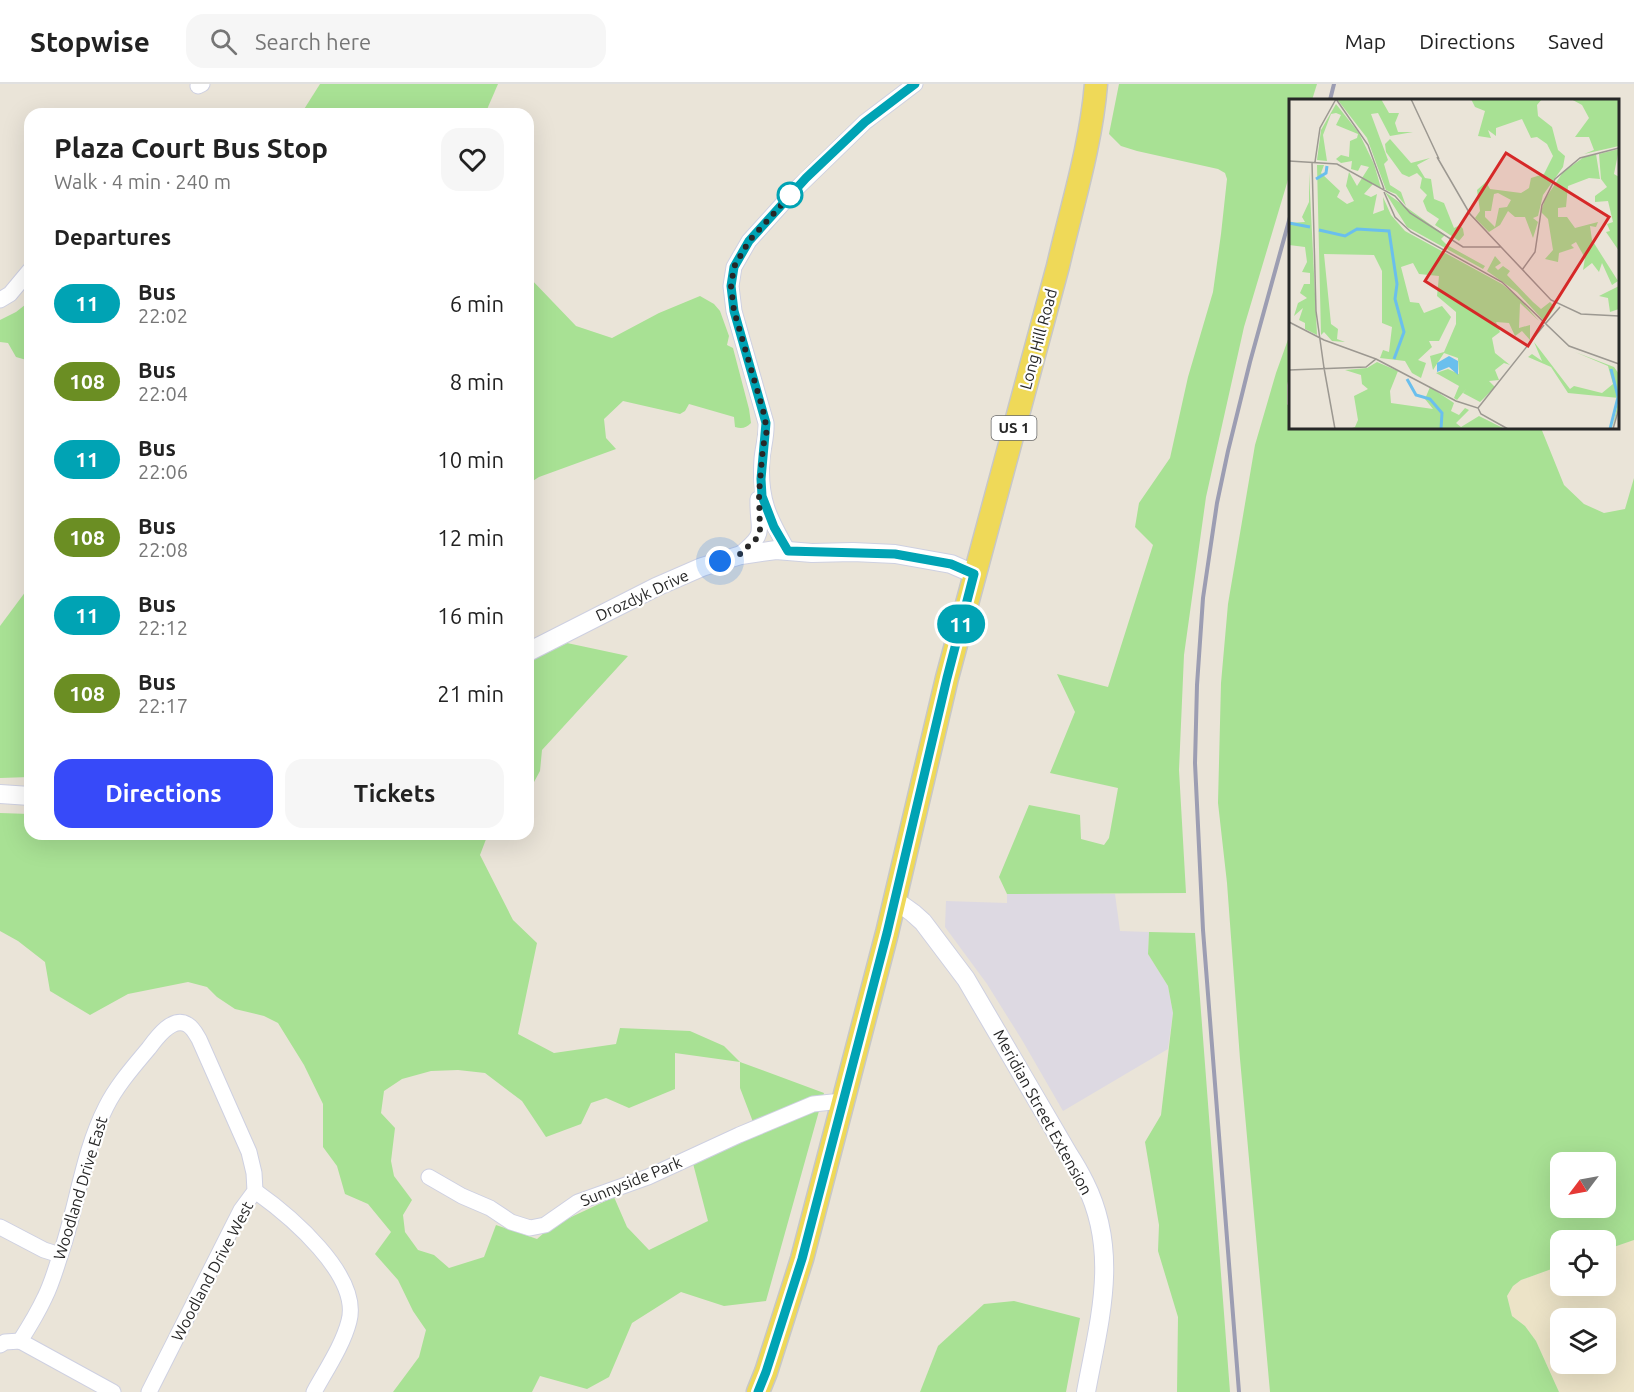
<!DOCTYPE html>
<html lang="en">
<head>
<meta charset="utf-8">
<style>
  body { margin:0; font-family:Ubuntu,sans-serif; background:#f6f6f6; color:#222; height:100vh; display:flex; flex-direction:column; font-size:22px; white-space:nowrap }
  * { box-sizing:border-box; margin:0 }
  p { font-size:20px; color:#767676 }
  .icon { flex:none; width:33px; height:33px; fill:none; stroke:currentColor; stroke-width:2; stroke-linecap:round; stroke-linejoin:round }
  .map { position:relative; flex:1; overflow:hidden }
  .sheet { position:absolute; left:24px; top:24px; width:510px; height:732px; display:flex; flex-direction:column; background:#fff; border-radius:18px; box-shadow:0 6px 24px #0002 }
  .sheet>* { flex:none }
  .badge { padding:0 12px; border-radius:20px; font-size:21px; line-height:39px }
  .needle { width:39px; rotate:238deg }
  .buttons { position:absolute; left:1550px; top:1068px; display:grid; gap:12px }
  .buttons a { display:grid; place-items:center; width:66px; height:66px; border-radius:12px; background:#fff; box-shadow:0 6px 24px #0002; font-size:30px }
  .you { position:absolute; width:30px; height:30px; margin:-15px; border:4px solid #fff; border-radius:50%; background:#1a73e8; box-shadow:0 0 0 9px #1a73e833 }
  .map>.badge { position:absolute; translate:-50% -50%; box-shadow:0 0 0 3px #fff }
  h2 { padding:0 30px; font-size:22px; line-height:54px }
  .round { display:grid; place-items:center; flex:none; width:63px; height:63px; border-radius:18px; background:#f6f6f6 }
  .head { display:flex; align-items:center; justify-content:space-between; height:102px; padding:0 30px }
  h1 { font-size:28px; font-weight:700; line-height:45px }
  .action { display:flex; gap:12px; margin-top:auto; padding:12px 30px }
  .action a { flex:1; height:69px; border-radius:18px; background:#374af9; color:#fff; font-size:24px; font-weight:700; line-height:69px; text-align:center }
  .action a+a { background:#f6f6f6; color:#222 }
  ul { padding:0; list-style:none }
  li { display:flex; align-items:center; gap:18px; height:78px; padding:0 30px }
  li div { flex:1 }
  li b { display:block; font-size:22px }
  li em { font-style:normal }
  li .badge { min-width:66px; font-weight:700; text-align:center }
  header { display:flex; align-items:center; gap:36px; box-sizing:border-box; height:84px; padding:0 30px; background:#fff; border-bottom:2px solid #e0e0e0 }
  header strong { font-size:28px }
  nav { display:flex; gap:33px; margin-inline-start:auto; font-size:21px }
  .search { width:420px; height:54px; background:#f6f6f6; display:flex; align-items:center; gap:15px; box-sizing:border-box; padding:0 21px; border-radius:18px; color:#767676; font-size:22px }
  .map>svg:first-child { display:block }
  .industrial { fill:#ddd9e2 }
  .education { fill:#ece3c7; fill-rule:evenodd }
  .green { fill:#a8e194; fill-rule:evenodd }
  .lines { fill:none; stroke-linecap:round; stroke-linejoin:round }
  .minor-casing { stroke:#ced0e1; stroke-width:17 }
  .tertiary-casing { stroke:#ced0e1; stroke-width:20 }
  .primary-casing { stroke:#c7c7c7; stroke-width:25 }
  .minor { stroke:#fff; stroke-width:15 }
  .tertiary { stroke:#fff; stroke-width:18 }
  .primary { stroke:#efd958; stroke-width:22 }
  .rail { stroke:#9c9db2; stroke-width:4 }
  .line-casing { stroke:#fff; stroke-width:14 }
  .line { stroke:#00a3b4; stroke-width:9 }
  .walk { stroke:#272727; stroke-width:6; stroke-dasharray:0 10.8 }
  .stop-dot { fill:#fff; stroke:#00a3b4; stroke-width:3 }
  .labels { text-anchor:middle; stroke-width:4.5; stroke-linejoin:round; paint-order:stroke }
  .shield { fill:#fff; stroke:#686868; stroke-width:1.5 }
  .shield-label { font-size:15px; font-weight:bold; fill:#272727 }
  .street-label { font-size:16px; fill:#272727; stroke:#fff }
  .inset-river { fill:none; stroke:#6abfed; stroke-width:3 }
  .inset-road { fill:none; stroke:#9c9891; stroke-width:1.5 }
  .view { fill:#d62828; fill-opacity:0.15; stroke:#d62828; stroke-width:3 }
  .inset-edge { fill:none; stroke:#272727; stroke-width:3 }
</style>
</head>
<body>
<header>
<strong>Stopwise</strong>
<div class="search"><svg class="icon" aria-label="search" viewBox="0 0 24 24"><circle cx="10" cy="10" r="6"/><path d="M15 15l6 6"/></svg>Search here</div>
<nav><a>Map</a><a>Directions</a><a>Saved</a></nav>
</header>
<div class="map">
<svg width="1634" height="1308" viewBox="0 0 1634 1308">
  <rect width="100%" height="100%" fill="#eae4d8"/>
  <!-- industrial -->
  <path class="industrial" d="M1007,810H1115L1120,847L1149,848L1148,870L1168,902L1173,929L1168,965L1063,1027L1022,956L987,900L945,843L946,817L1007,819Z"/>
  <!-- education -->
  <path class="education" d="M1634,1156V1308H1559L1536,1257L1525,1242L1512,1232L1507,1212L1513,1202L1521,1196L1560,1182V1202H1605V1166ZM1560,1234H1605V1280H1560Z"/>
  <!-- green -->
  <g class="green">
    <path d="M320,0H498L485,30H301Z"/>
    <path d="M1119,0H1317L1312,16H1290V89L1244,243L1206,413L1184,571L1179,686L1186,809L1007,810L999,793L1029,721L1080,731L1081,755L1104,761L1109,754L1118,704L1050,689L1075,628L1057,590L1108,603L1153,461L1135,443L1139,419L1170,374L1188,293L1213,208L1221,150L1227,95L1225,89L1218,85L1137,67L1121,62L1109,50Z"/>
    <path d="M528,192L576,242L612,254L659,229L700,212L714,220L720,227L729,252L727,261L733,264L749,325L751,339C746,344 742,345 735,343L734,333L689,320L685,327L680,330L623,317L604,335L606,354L616,365L539,393L528,400Z"/>
    <path d="M30,217V277L16,273L8,259L0,258V236L16,228Z"/>
    <path d="M1290,250V290L1287,301V321L1290,319V344H1541L1564,401L1584,420L1604,429L1625,425L1634,394V1156L1605,1166V1156H1560V1182L1521,1196L1513,1202L1507,1212L1512,1232L1525,1242L1536,1257L1559,1308H1270L1240,975L1227,799L1218,719L1221,599L1228,520L1255,361L1276,289ZM1560,1078H1605V1124H1560Z"/>
    <path d="M26,507L30,509V693L0,694V542Z"/>
    <path d="M567,559L628,572L542,666L540,687L528,709V577Z"/>
    <path d="M0,729L30,730V750H488L480,771L513,836L537,859L518,950L554,969L616,960L620,944L690,947L724,962L740,978L824,1009L766,1217L724,1222L681,1208L632,1239L609,1293L587,1305L540,1292L532,1308H393L419,1273L426,1246L413,1227L398,1196L375,1170L391,1148L368,1120L345,1110L337,1082L323,1063V1020L304,981L278,939L264,932L235,925L217,913L207,903L188,898L128,910L90,931L50,907L45,878L18,857L0,847ZM675,969L740,978V1004L753,1038L690,1068L708,1137L649,1166L627,1143L614,1113L552,1142L537,1155L496,1141L484,1173L449,1184L434,1171L418,1166L405,1148L403,1131L412,1116L394,1092L391,1077L395,1044L381,1029L384,1007L402,995L431,987L458,986L485,989L522,1017L546,1053L581,1040L591,1019L606,1014L629,1024L675,1005Z"/>
    <path d="M1149,848L1195,849L1230,1308H1177L1178,1233L1158,1167L1159,1141L1145,1058L1161,1031L1173,929L1168,902L1148,870Z"/>
    <path d="M1014,1217L1080,1234L1066,1308H920L938,1262L984,1220Z"/>
  </g>
  <g class="lines">
    <defs>
      <g id="minor">
        <path d="M198,2L202,0"/>
        <path d="M0,216L10,210L30,186"/>
        <path d="M788,467C769,434 759,415 762,375C763,363 767,351 766,339L734,227L731,202L734,183L749,157L795,106L865,38L915,0"/>
        <path d="M738,472C769,447 757,450 758,415"/>
        <path d="M429,1093L462,1112L490,1124L511,1138L530,1144L545,1141L578,1118L648,1093L739,1051L813,1020L842,1017"/>
        <path d="M255,1107C289,1131 361,1191 349,1237C343,1261 326,1286 314,1308"/>
        <path d="M0,1143L44,1166L60,1171"/>
        <path d="M20,1257C29,1243 38,1228 45,1213C51,1201 55,1188 59,1175C77,1125 82,1070 106,1023C117,1001 134,982 149,964C157,953 173,931 188,941C193,944 196,950 199,955L249,1068L254,1089L255,1107L241,1126L149,1308"/>
        <path d="M20,1257L113,1308"/>
        <path d="M0,1261L5,1258L20,1257"/>
      </g>
      <g id="tertiary">
        <path d="M528,568L656,503L702,483L741,471L776,466L812,469L853,468L895,470L951,480L974,490"/>
        <path d="M0,710L30,712"/>
        <path d="M895,816L913,829L923,838L966,895L1069,1071C1075,1080 1080,1089 1085,1099C1120,1169 1099,1237 1086,1308"/>
      </g>
      <path id="primary" d="M758,1308L766,1288L802,1175L887,849L947,594L1058,182C1072,121 1091,62 1096,0"/>
    </defs>
    <!-- minor casing -->
    <use href="#minor" class="minor-casing"/>
    <!-- tertiary casing -->
    <use href="#tertiary" class="tertiary-casing"/>
    <!-- primary casing -->
    <use href="#primary" class="primary-casing"/>
    <!-- minor -->
    <use href="#minor" class="minor"/>
    <!-- tertiary -->
    <use href="#tertiary" class="tertiary"/>
    <!-- primary -->
    <use href="#primary" class="primary"/>
    <!-- rail -->
    <g class="rail">
      <path d="M1330,16L1334,0"/>
      <path d="M1239,1308L1203,846L1195,679L1197,601L1203,514L1217,419L1228,367L1250,278L1290,133"/>
    </g>
  </g>
  <g class="lines">
    <defs>
      <path id="line" d="M758,1308L766,1288L802,1175L887,849L947,594L974,490L951,480L895,470L788,467L774,443L762,412L761,395L766,339L734,227L731,202L734,183L749,157L806,94L865,38L915,0"/>
    </defs>
    <!-- line casing -->
    <use href="#line" class="line-casing"/>
    <!-- line -->
    <use href="#line" class="line"/>
    <!-- walk -->
    <path class="walk" d="M720,477L738,472L757,454L760,447L759,410L763,363L767,346L763,326L734,227L731,202L734,183L749,157L795,106L790,111"/>
  </g>
  <!-- markers -->
  <circle class="stop-dot" cx="790" cy="111" r="12"/>
  <g class="labels">
    <!-- shield labels -->
    <rect class="shield" x="991.5" y="332" width="45" height="24" rx="4.5"/>
    <g class="shield-label">
      <text x="1014" y="349">US 1</text>
    </g>
    <!-- street labels -->
    <g class="street-label">
      <text transform="translate(1038 255) rotate(-75)" y="6">Long Hill Road</text>
      <text transform="translate(642 511) rotate(-25)" y="6">Drozdyk Drive</text>
      <text transform="translate(1043 1028) rotate(61)" y="6">Meridian Street Extension</text>
      <text transform="translate(631 1097) rotate(-22)" y="6">Sunnyside Park</text>
      <text transform="translate(80 1104) rotate(-73)" y="6">Woodland Drive East</text>
      <text transform="translate(212 1187) rotate(-62)" y="6">Woodland Drive West</text>
    </g>
  </g>
  <!-- overview -->
  <g transform="translate(1289 15)">
    <rect width="330" height="330" fill="#eae4d8"/>
    <path d="M48,0H92L100,14H110L106,24L109,33H124L101,37L89,14L82,15L99,61L95,65L101,86L112,93L117,107L107,95L97,91L78,39ZM182,0H253L248,6L249,17L263,28L269,51L276,57L274,68L254,96L249,117L244,119L249,123L244,139L236,118H226L219,112L211,126L200,133L186,119L191,112L188,91L197,83L201,90L232,94L240,89L242,79L255,75L264,57L258,45L248,38L242,39L233,20L207,29V37L199,31L202,39L189,37L196,12L186,8ZM209,94L222,101L218,108L210,109L206,128L196,118V112H202L205,95ZM282,0H330V47L295,55L305,51L300,38H286L300,19L293,6ZM47,5L70,34L85,65L92,89L84,85L75,95L82,98L88,95L84,115L95,111L94,98L102,116L116,132L213,185L230,199L250,222L231,204L230,229L241,226V241L233,232L226,237L220,224L207,223L211,233L203,239L206,254L221,266L215,264L206,271L210,281L200,282L206,288L191,303L174,294L177,290L168,301L165,299L170,287L147,274L159,270L170,275L169,259L155,254L144,271L141,257L155,253L167,225V213L148,197L150,177L130,175L124,164L112,168L121,203L130,204L135,214L153,207L162,218L150,242H140L143,248L129,261L137,264L132,279L123,274L116,262L91,259L94,251L100,253L103,228L93,224V172L85,156L35,155L42,225L49,230L48,240L56,243L43,242L35,233L32,236L28,66H35L32,74L51,92L48,98L58,105L65,102L57,87L60,73L68,87L80,68L72,66L69,72L62,70L63,62L52,64L47,60L52,56L60,58L61,42L68,39L69,35L47,26L52,16L47,14L42,15L34,36L38,62L28,61L32,31ZM101,40L122,64L141,59L128,66L136,79L142,80L145,100L155,104L165,129L171,126L174,130L175,136L170,142L146,126L150,120L138,112L134,102L138,96L131,89L133,79L128,74L120,78L113,75L97,53L96,45ZM330,50L325,75L330,78V152L317,133L321,132L318,125L324,123L319,102L306,103V97L318,88L312,80L310,55ZM307,55L311,80L300,79L279,87L277,108L269,109V118H278L286,129L309,123L307,128L301,127L303,141L329,182L323,186L313,164L310,173L303,164L294,171L296,159L287,143L282,146L285,149L270,154L269,163L256,160L264,151L259,120L252,113L256,100L274,73L295,58ZM20,73L28,236L16,230V224L10,221L14,209L5,217L9,204L18,199L11,194L15,185H21V174L13,173L18,163L16,148L0,146V124L16,123L13,118L20,103ZM96,93L156,136L152,140L158,146L196,167L194,170L118,128ZM206,157L212,164L206,168L209,171L214,167L221,172L218,176L244,203L252,210L261,203L266,208L256,223L228,193L198,172ZM330,187V210L321,213L319,199L310,197ZM245,243L281,290L285,287L313,294L324,285L319,267L286,253L325,268L330,275V306L323,330L330,299L279,294L262,268L239,258L243,255L253,262ZM88,263L109,272L101,292L102,304L144,310L136,300L141,288L165,304L162,312L170,316L176,309L180,311L167,324L172,328L190,317L216,330H60L66,328L69,321L65,297L79,290L73,285L72,276L56,271L78,269Z" fill="#a8e194" fill-rule="evenodd"/>
    <path d="M160,257L169,262V276L160,268L148,273V264Z" fill="#6abfed"/>
    <path class="inset-river" d="M27,80L37,74L38,67M0,124L21,128M30,131L56,137L68,130L100,132L108,185L106,200L115,233L105,260M118,280L127,296L141,300L153,314L152,330M321,330L329,298L322,270"/>
    <path class="inset-road" d="M47,0L79,46L95,90M122,0L150,60M148,58L181,115L262,201L292,215L330,217M0,62L48,65L106,97L121,114L174,148H212M23,63L27,212L35,269M26,63L31,29L47,0M95,93L106,118L122,133L213,183L280,247L330,265M233,171L246,153L253,106L266,80L291,59L330,49M0,223L35,241L87,260M257,224L271,208M35,269L46,330M0,271L77,268L87,260L167,302L189,309L192,315L219,330M189,309L255,226M324,330L330,309"/>
    <path class="view" d="M217,54L320,118L239,247L136,182Z"/>
    <rect width="330" height="330" class="inset-edge"/>
  </g>
</svg>
<div class="buttons">
<a><svg class="needle" viewBox="-14 -14 28 28"><path d="M0-13l5 13h-10z" fill="#e53935"/><path d="M0 13l5-13h-10z" fill="#767676"/></svg></a>
<a><svg class="icon" aria-label="locate" viewBox="0 0 24 24"><circle cx="12" cy="12" r="6"/><path d="M12 2v4M12 18v4M2 12h4M18 12h4"/></svg></a>
<a><svg class="icon" aria-label="layers" viewBox="0 0 24 24"><path d="M12 4l9 5-9 5-9-5zM3 14l9 5 9-5"/></svg></a>
</div>
<div class="you" style="left:720px;top:477px"></div>
<b class="badge" style="left:961px;top:540px;background:#00a3b4;color:#fff">11</b>
<section class="sheet">
<div class="head"><div><h1>Plaza Court Bus Stop</h1><p>Walk · 4 min · 240 m</p></div><a class="round"><svg class="icon" aria-label="heart" viewBox="0 0 24 24"><path d="M12 20l-8-8c-3-5 5-10 8-4 3-6 11-1 8 4z"/></svg></a></div>
<h2>Departures</h2>
<ul>
<li><span class="badge" style="background:#00a3b4;color:#fff">11</span><div><b>Bus</b><p>22:02</p></div><em>6 min</em></li>
<li><span class="badge" style="background:#6b8e23;color:#fff">108</span><div><b>Bus</b><p>22:04</p></div><em>8 min</em></li>
<li><span class="badge" style="background:#00a3b4;color:#fff">11</span><div><b>Bus</b><p>22:06</p></div><em>10 min</em></li>
<li><span class="badge" style="background:#6b8e23;color:#fff">108</span><div><b>Bus</b><p>22:08</p></div><em>12 min</em></li>
<li><span class="badge" style="background:#00a3b4;color:#fff">11</span><div><b>Bus</b><p>22:12</p></div><em>16 min</em></li>
<li><span class="badge" style="background:#6b8e23;color:#fff">108</span><div><b>Bus</b><p>22:17</p></div><em>21 min</em></li>
</ul>
<div class="action"><a>Directions</a><a>Tickets</a></div>
</section>
</div>
</body>
</html>
